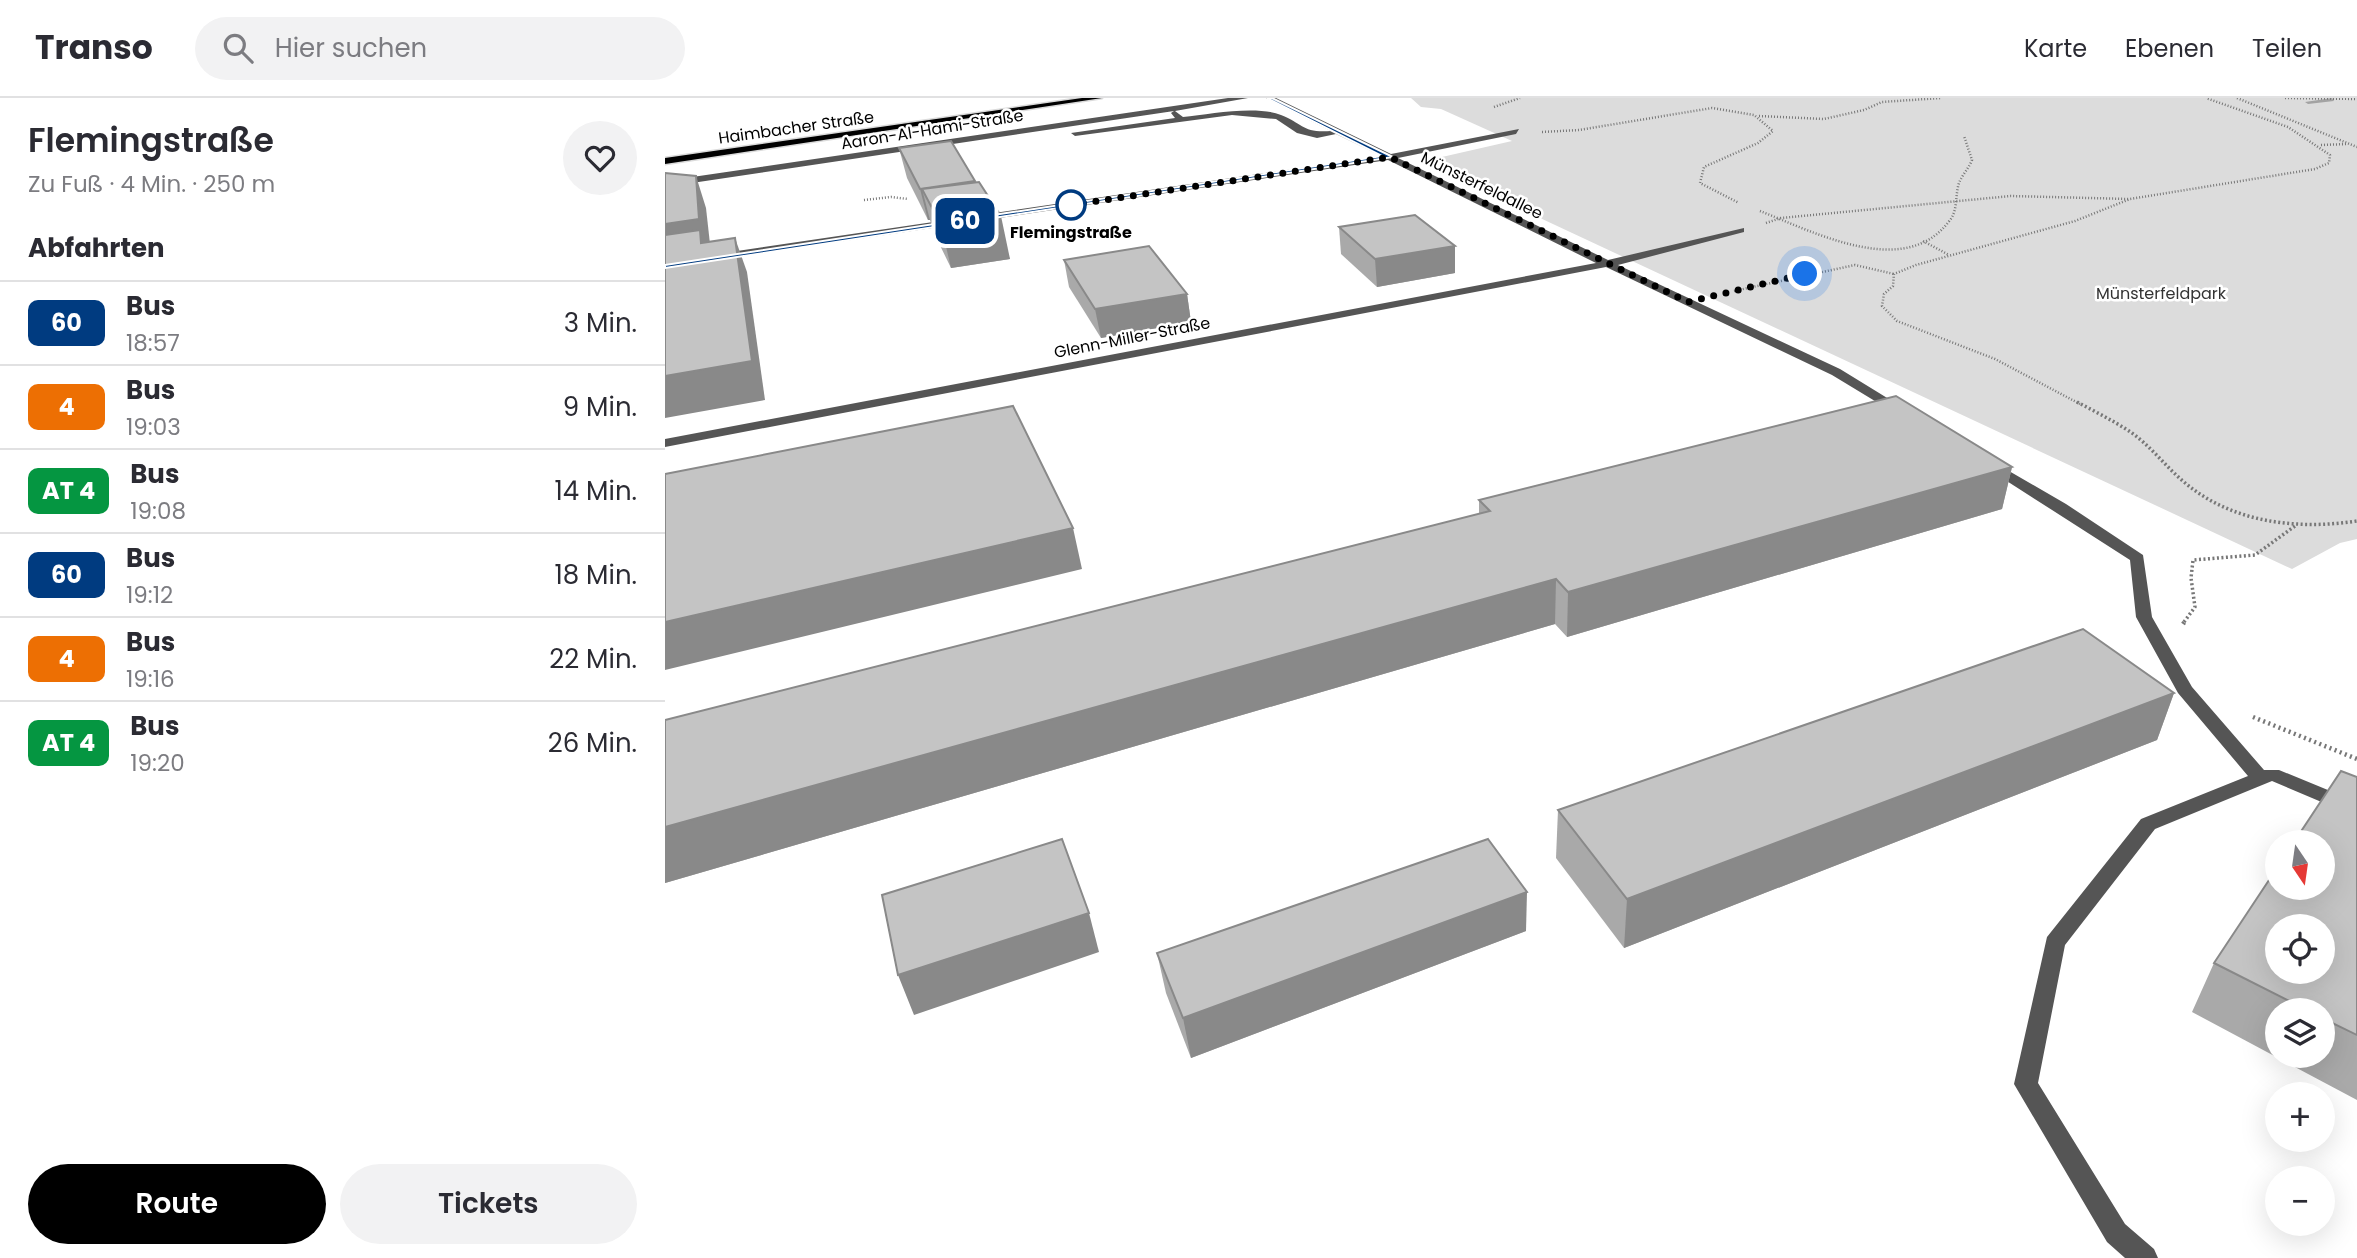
<!DOCTYPE html>
<html lang="de">
<head>
<meta charset="utf-8">
<style>
  body { margin:0; font-family:Poppins,sans-serif; background:#f2f2f3; color:#2b2b33; height:100vh; display:flex; flex-direction:column; font-size:26px; white-space:nowrap }
  * { box-sizing:border-box; margin:0 }
  p { font-size:23px; color:#7c7c81 }
  .icon { flex:none; width:38px; height:38px; fill:none; stroke:currentColor; stroke-width:2; stroke-linecap:round; stroke-linejoin:round }
  .map { position:relative; flex:1; overflow:hidden }
  .details { display:flex; flex-direction:column; background:#fff; width:665px }
  .details>* { flex:none }
  .badge { padding:0 14px; border-radius:10px; font-size:24px; line-height:46px }
  .needle { width:46px; rotate:167deg }
  .fabs { position:absolute; left:1600px; top:732px; display:grid; gap:14px }
  .fabs a { display:grid; place-items:center; width:70px; height:70px; border-radius:50%; background:#fff; box-shadow:0 7px 28px #0002; font-size:35px }
  .you { position:absolute; width:35px; height:35px; margin:-18px; border:5px solid #fff; border-radius:50%; background:#1a73e8; box-shadow:0 0 0 10px #1a73e833 }
  .map>.badge { position:absolute; translate:-50% -50%; box-shadow:0 0 0 4px #fff }
  h2 { padding:0 28px; font-size:26px; line-height:63px }
  .round { display:grid; place-items:center; flex:none; width:74px; height:74px; border-radius:37px; background:#f2f2f3 }
  .overview { display:flex; align-items:center; justify-content:space-between; height:119px; padding:0 28px }
  h1 { font-size:33px; font-weight:600; line-height:52px }
  .cta { display:flex; gap:14px; margin-top:auto; padding:14px 28px }
  .cta a { flex:1; height:80px; border-radius:42px; background:#000; color:#fff; font-size:28px; font-weight:600; line-height:80px; text-align:center }
  .cta a+a { background:#f2f2f3; color:#2b2b33 }
  ul { padding:0; list-style:none }
  li { display:flex; align-items:center; gap:21px; height:84px; padding:0 28px; border-top:2px solid #e1e1e2 }
  li div { flex:1 }
  li b { display:block; font-size:26px }
  li em { font-style:normal }
  li .badge { min-width:77px; font-weight:700; text-align:center }
  header { display:flex; align-items:center; gap:42px; box-sizing:border-box; height:98px; padding:0 35px; background:#fff; border-bottom:2px solid #e1e1e2 }
  header strong { font-size:33px }
  nav { display:flex; gap:38px; margin-inline-start:auto; font-size:24px }
  .search { width:490px; height:63px; background:#f2f2f3; display:flex; align-items:center; gap:18px; box-sizing:border-box; padding:0 24px; border-radius:38px; color:#7c7c81; font-size:26px }
  main { display:flex; flex:1; min-height:0 }
  .map>svg:first-child { display:block }
  .green { fill:#dcdcdc }
  .lines { fill:none; stroke-linecap:round; stroke-linejoin:round }
  .stream { fill:#a3a3a3; fill-rule:evenodd }
  .major-casing { stroke:#dbdbdb; stroke-width:3 }
  .path-far2 { stroke:#777; stroke-width:2.5; stroke-dasharray:1 2; stroke-linecap:butt }
  .path-far1 { stroke:#777; stroke-width:3.5; stroke-dasharray:2 2.5; stroke-linecap:butt }
  .path { stroke:#777; stroke-width:4.5; stroke-dasharray:2 3.5; stroke-linecap:butt }
  .minor { fill:#555; fill-rule:evenodd }
  .major { fill:#000; fill-rule:evenodd }
  .wall { fill:#a9a9a9; fill-rule:evenodd }
  .shaded-wall { fill:#898989 }
  .building { fill:#c4c4c4; stroke:#898989; stroke-width:2; fill-rule:evenodd }
  .line { fill:#003b80; stroke:#fff; stroke-width:2 }
  .walk { stroke:#000; stroke-width:7; stroke-dasharray:0 12.6 }
  .stop-dot { fill:#fff; stroke:#003b80; stroke-width:3.5 }
  .labels { text-anchor:middle; stroke-width:5; stroke-linejoin:round; paint-order:stroke }
  .far-street-label { font-size:16px; fill:#000; stroke:#fff }
  .far-stop-label { font-size:16px; font-weight:bold; fill:#000; stroke:#fff }
  .far-park-label { font-size:16px; fill:#333; stroke:#fff }
</style>
</head>
<body>
<header>
<strong>Transo</strong>
<div class="search"><svg class="icon" aria-label="search" viewBox="0 0 24 24"><circle cx="10" cy="10" r="6"/><path d="M15 15l6 6"/></svg>Hier suchen</div>
<nav><a>Karte</a><a>Ebenen</a><a>Teilen</a></nav>
</header>
<main>
<section class="details">
<div class="overview"><div><h1>Flemingstraße</h1><p>Zu Fuß · 4 Min. · 250 m</p></div><a class="round"><svg class="icon" aria-label="heart" viewBox="0 0 24 24"><path d="M12 20l-8-8c-3-5 5-10 8-4 3-6 11-1 8 4z"/></svg></a></div>
<h2>Abfahrten</h2>
<ul>
<li><span class="badge" style="background:#003b80;color:#fff">60</span><div><b>Bus</b><p>18:57</p></div><em>3 Min.</em></li>
<li><span class="badge" style="background:#ed6f03;color:#fff">4</span><div><b>Bus</b><p>19:03</p></div><em>9 Min.</em></li>
<li><span class="badge" style="background:#059641;color:#fff">AT 4</span><div><b>Bus</b><p>19:08</p></div><em>14 Min.</em></li>
<li><span class="badge" style="background:#003b80;color:#fff">60</span><div><b>Bus</b><p>19:12</p></div><em>18 Min.</em></li>
<li><span class="badge" style="background:#ed6f03;color:#fff">4</span><div><b>Bus</b><p>19:16</p></div><em>22 Min.</em></li>
<li><span class="badge" style="background:#059641;color:#fff">AT 4</span><div><b>Bus</b><p>19:20</p></div><em>26 Min.</em></li>
</ul>
<div class="cta"><a>Route</a><a>Tickets</a></div>
</section>
<div class="map">
<svg width="1692" height="1160" viewBox="0 0 1692 1160">
  <rect width="100%" height="100%" fill="#fff"/>
  <!-- green -->
  <path class="green" d="M746,0H1692V441L1675,445L1627,471L755,64L847,43L776,11L756,9Z"/>
  <g class="lines">
    <!-- stream -->
    <path class="stream" d="M1667,0L1669,3L1643,6L1640,4Z"/>
    <defs>
      <path id="major" d="M417,0H437L0,66V60Z"/>
    </defs>
    <!-- major casing -->
    <use href="#major" class="major-casing"/>
    <!-- path-far2 -->
    <g class="path-far2">
      <path d="M1572,0L1692,49"/>
      <path d="M1620,0L1692,1"/>
      <path d="M829,9L855,0"/>
      <path d="M1094,18L1159,21L1199,12L1217,4L1276,0"/>
      <path d="M877,34L914,32L1047,10L1089,17L1108,33L1093,45L1039,69L1035,85L1074,105"/>
      <path d="M1656,47L1682,46"/>
      <path d="M199,102L226,99L243,101"/>
      <path d="M1095,113C1149,134 1241,183 1285,122C1293,112 1290,97 1294,85C1297,77 1304,70 1307,62L1299,38"/>
      <path d="M1101,125L1116,120L1346,98L1464,101"/>
      <path d="M1258,143L1284,157"/>
      <path d="M1069,193L1190,167L1229,176"/>
      <path d="M1415,306L1330,261L1232,223L1217,208L1219,196L1228,188L1229,176L1251,167L1410,123L1465,101L1650,71L1664,65L1665,57L1623,29L1541,0"/>
    </g>
    <!-- path-far1 -->
    <g class="path-far1">
      <path d="M1412,304C1429,313 1447,322 1464,333C1484,346 1500,368 1519,384C1567,425 1632,432 1692,423"/>
      <path d="M1519,524L1530,509L1526,480L1528,462L1590,457L1630,428"/>
    </g>
    <!-- path -->
    <g class="path">
      <path d="M1518,526L1521,522"/>
      <path d="M1588,619L1692,661"/>
    </g>
    <!-- minor -->
    <g class="minor">
      <path d="M563,0H583L510,13L518,19C545,16 591,7 616,17C639,26 637,35 666,33L601,0H611L726,56L854,31L851,36L733,60L943,162L1079,130V134L953,167L1175,271L1245,314L1238,318L1233,317L1167,277L941,169L0,349V341L931,165L723,62L52,162L47,159L52,156L716,58L671,36L652,40L632,35L611,21L567,17L410,38L406,35L510,20L506,15L509,13L0,89V83Z"/>
      <path d="M1325,362L1401,406L1478,457L1487,519L1527,589L1599,672H1614L1692,704V719L1607,683L1490,731L1400,847L1373,985L1460,1126L1489,1151L1493,1160H1460L1442,1144L1349,986L1382,839L1476,721L1583,678L1513,595L1471,519L1465,462L1320,369V363Z"/>
    </g>
    <!-- major -->
    <use href="#major" class="major"/>
  </g>
  <!-- wall -->
  <g class="wall">
    <path d="M234,50L311,84L345,161L286,170L268,133L265,122H263L242,80Z"/>
    <path d="M674,129L790,175L712,189L676,156Z"/>
    <path d="M399,162L522,196L526,224L436,240L404,189Z"/>
    <path d="M1347,369L1337,411L902,539L890,526L0,785V622L814,416V402Z"/>
    <path d="M1509,595L1492,642L959,850L891,760L893,712Z"/>
    <path d="M1692,679V1002L1527,914L1549,865ZM1612,912H1657V957H1612Z"/>
    <path d="M861,833L526,960L501,895L492,855Z"/>
  </g>
  <!-- shaded-wall -->
  <g class="shaded-wall">
    <path d="M31,78L41,110L46,155L0,161V126Z"/>
    <path d="M310,83L318,114L257,91L265,122H263L255,91Z"/>
    <path d="M336,118L345,161L286,170L276,127Z"/>
    <path d="M70,140L82,174L100,302L0,320V278Z"/>
    <path d="M790,148V175L712,189L710,161Z"/>
    <path d="M522,196L526,224L436,240L430,211Z"/>
    <path d="M1347,369L1337,411L902,539L903,494Z"/>
    <path d="M408,430L417,471L0,572V524Z"/>
    <path d="M891,481L890,526L0,785V729Z"/>
    <path d="M1509,595L1492,642L959,850L962,801Z"/>
    <path d="M862,794L861,833L526,960L518,920Z"/>
    <path d="M424,815L434,854L249,917L233,877Z"/>
  </g>
  <!-- building -->
  <g class="building">
    <path d="M286,43L310,83L255,91L234,50Z"/>
    <path d="M0,75L31,78L34,121L0,126Z"/>
    <path d="M314,84L336,118L276,127L257,91Z"/>
    <path d="M750,117L790,148L710,161L674,129Z"/>
    <path d="M35,132L36,145L70,140L87,263L0,278V137Z"/>
    <path d="M484,148L522,196L430,211L399,162Z"/>
    <path d="M1231,298L1347,369L903,494L891,481L0,729V622L825,413L814,402Z"/>
    <path d="M348,308L408,430L0,524V376Z"/>
    <path d="M1418,531L1509,595L962,801L893,712Z"/>
    <path d="M1676,673L1692,679V937L1657,920V912H1642L1549,865L1612,770V789H1657V744H1629ZM1612,828H1657V873H1612Z"/>
    <path d="M397,741L424,815L233,877L217,797Z"/>
    <path d="M823,741L862,794L518,920L492,855Z"/>
  </g>
  <!-- line -->
  <path class="line" d="M602,0H607L728,59L0,170V167L717,58Z"/>
  <g class="lines">
    <!-- walk -->
    <path class="walk" d="M406,107L725,59L1023,204L1140,176"/>
  </g>
  <!-- markers -->
  <circle class="stop-dot" cx="406" cy="107" r="14"/>
  <g class="labels">
    <!-- far-street labels -->
    <g class="far-street-label">
      <text transform="translate(131 29) rotate(-8)" y="6">Haimbacher Straße</text>
      <text transform="translate(267 31) rotate(-9)" y="6">Aaron-Al-Hami-Straße</text>
      <text transform="translate(817 87) rotate(26)" y="6">Münsterfeldallee</text>
      <text transform="translate(467 239) rotate(-11)" y="6">Glenn-Miller-Straße</text>
    </g>
    <!-- far-stop labels -->
    <g class="far-stop-label">
      <text x="406" y="140">Flemingstraße</text>
    </g>
    <!-- far-park labels -->
    <g class="far-park-label">
      <text x="1496" y="201">Münsterfeldpark</text>
    </g>
  </g>
</svg>
<div class="fabs">
<a><svg class="needle" viewBox="-14 -14 28 28"><path d="M0-13l5 13h-10z" fill="#e53935"/><path d="M0 13l5-13h-10z" fill="#7c7c81"/></svg></a>
<a><svg class="icon" aria-label="locate" viewBox="0 0 24 24"><circle cx="12" cy="12" r="6"/><path d="M12 2v4M12 18v4M2 12h4M18 12h4"/></svg></a>
<a><svg class="icon" aria-label="layers" viewBox="0 0 24 24"><path d="M12 4l9 5-9 5-9-5zM3 14l9 5 9-5"/></svg></a>
<a>+</a>
<a>−</a>
</div>
<div class="you" style="left:1140px;top:176px"></div>
<b class="badge" style="left:300px;top:123px;background:#003b80;color:#fff">60</b>
</div>
</main>
</body>
</html>
